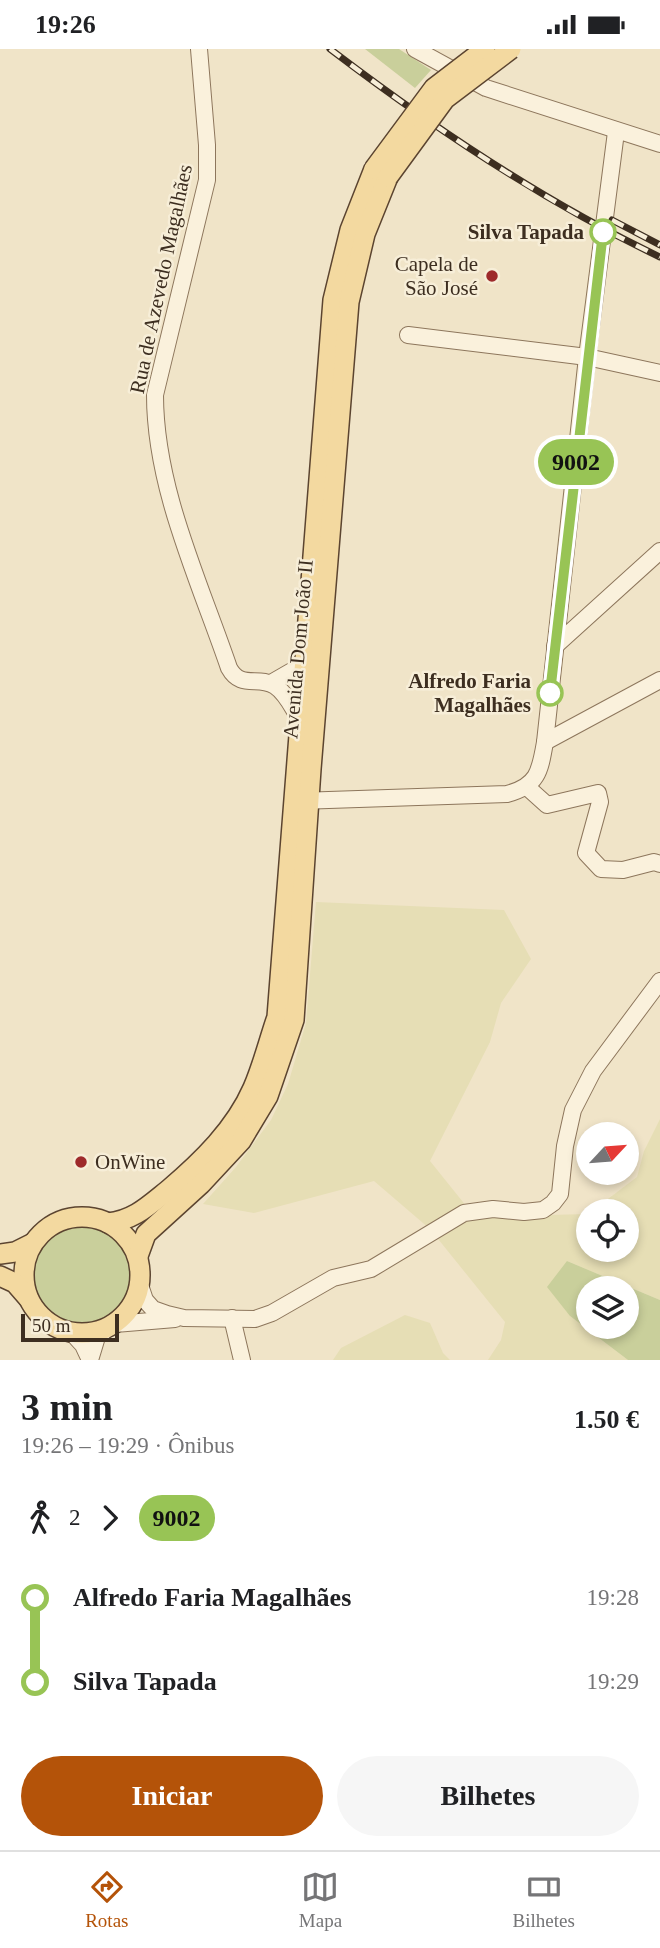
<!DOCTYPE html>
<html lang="pt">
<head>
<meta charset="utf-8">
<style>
  body { margin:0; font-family:Georgia,serif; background:#f6f6f6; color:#202124; height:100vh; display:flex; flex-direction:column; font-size:26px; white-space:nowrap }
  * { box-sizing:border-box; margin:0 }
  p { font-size:23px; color:#757577 }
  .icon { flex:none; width:38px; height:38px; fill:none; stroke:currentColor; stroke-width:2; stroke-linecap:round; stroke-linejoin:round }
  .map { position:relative; height:1311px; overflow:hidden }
  .side { display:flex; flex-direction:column; background:#fff; flex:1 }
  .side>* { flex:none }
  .badge { padding:0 14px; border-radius:23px; font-size:24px; line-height:46px }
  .needle { width:46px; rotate:64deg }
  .fabs { position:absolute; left:576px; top:1073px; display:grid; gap:14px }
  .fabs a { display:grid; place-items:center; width:63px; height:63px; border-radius:50%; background:#fff; box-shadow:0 4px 10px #0003; font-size:35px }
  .scale { position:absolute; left:21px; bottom:18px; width:98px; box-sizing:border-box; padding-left:7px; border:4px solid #3d2e20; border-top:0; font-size:19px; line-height:24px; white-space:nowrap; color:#3d2e20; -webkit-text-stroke:5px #f7eed8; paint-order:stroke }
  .map>.badge { position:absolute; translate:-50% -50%; box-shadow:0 0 0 4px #fff }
  .legs { display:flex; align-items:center; gap:10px; height:77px; padding:0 21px; font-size:23px }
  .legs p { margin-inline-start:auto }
  .summary { display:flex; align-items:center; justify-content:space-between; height:119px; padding:0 21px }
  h1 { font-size:38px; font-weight:700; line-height:52px }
  .action { display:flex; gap:14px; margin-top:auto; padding:14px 21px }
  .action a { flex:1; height:80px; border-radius:42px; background:#b45309; color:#fff; font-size:28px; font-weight:700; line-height:80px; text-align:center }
  .action a+a { background:#f6f6f6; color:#202124 }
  ul { padding:0 21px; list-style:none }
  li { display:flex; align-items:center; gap:24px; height:84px; font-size:26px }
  li i { display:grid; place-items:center; width:10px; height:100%; margin:0 9px; background:currentColor }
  li i::after { content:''; width:18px; height:18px; margin:-9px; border:5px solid; border-radius:50%; background:#fff }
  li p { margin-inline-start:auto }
  li:first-child i { background:linear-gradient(#0000 50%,currentColor 0) }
  li:last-child i { background:linear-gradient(currentColor 50%,#0000 0) }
  .status { display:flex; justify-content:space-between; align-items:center; height:49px; padding:0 35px; background:#fff; direction:ltr }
  .status svg { height:19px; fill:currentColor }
  .tabs { display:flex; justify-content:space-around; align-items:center; height:98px; border-top:2px solid #e0e0e0; background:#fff; font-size:19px; color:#757577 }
  .tabs a { display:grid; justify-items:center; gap:4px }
  .tabs .selected { color:#b45309 }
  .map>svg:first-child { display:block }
  .farmland { fill:#e6deb5 }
  .green { fill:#c9cf9b; fill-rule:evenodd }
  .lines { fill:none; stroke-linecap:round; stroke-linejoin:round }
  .minor-casing { stroke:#8d765c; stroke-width:18 }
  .major-casing { stroke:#5b4430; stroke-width:22 }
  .minor { stroke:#faf1dc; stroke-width:16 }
  .major { stroke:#f3d9a0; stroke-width:19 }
  .rail-casing { stroke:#3d2e20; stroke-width:7 }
  .rail { stroke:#f7eed8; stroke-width:4.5; stroke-dasharray:13; stroke-linecap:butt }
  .major-bridge-casing { stroke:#5b4430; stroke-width:22; stroke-linecap:butt }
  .major-bridge { stroke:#f3d9a0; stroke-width:19 }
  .line-1-casing { stroke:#fff; stroke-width:16 }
  .line-1 { stroke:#98c455; stroke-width:10 }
  .stop-1-dot { fill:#fff; stroke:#98c455; stroke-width:3.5 }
  .poi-dot { fill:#9e2a2b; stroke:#f7eed8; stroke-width:2.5 }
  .labels { text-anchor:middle; stroke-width:5; stroke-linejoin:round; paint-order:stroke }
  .stop-label { font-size:21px; font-weight:bold; fill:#3d2e20; stroke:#f7eed8; text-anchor:end }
  .poi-label { font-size:21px; fill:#3d2e20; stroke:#f7eed8; text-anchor:end }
  .street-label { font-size:21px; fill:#3d2e20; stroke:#f7eed8 }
</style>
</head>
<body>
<div class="status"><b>19:26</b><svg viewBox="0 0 49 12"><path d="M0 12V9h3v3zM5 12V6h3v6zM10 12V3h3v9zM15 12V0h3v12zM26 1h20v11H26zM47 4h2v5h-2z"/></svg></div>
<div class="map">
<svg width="660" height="1311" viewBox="0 0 660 1311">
  <rect width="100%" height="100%" fill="#f0e4c8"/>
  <!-- farmland -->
  <g class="farmland">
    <path d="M316,853L504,861L531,910L501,954L490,993L430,1112L475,1168L588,1165V1200H626V1162H592L637,1128L644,1102L660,1070V1251L567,1212L570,1267L628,1311H488L501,1291L505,1273L430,1180L374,1132L254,1164L203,1155L236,1118L271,1071L288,1035L306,974Z"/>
    <path d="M405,1266L430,1274L443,1304L450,1311H333L341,1299Z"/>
  </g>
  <!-- green -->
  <g class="green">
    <path d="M365,0H399L431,21L415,39Z"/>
    <circle cx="82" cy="1226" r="48"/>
    <path d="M567,1212L660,1251V1311H628L570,1267L547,1238ZM626,1239V1278H588V1239Z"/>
  </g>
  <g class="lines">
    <defs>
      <g id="minor">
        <path d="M199,0L207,96V131L155,346C155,439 199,531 229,619C241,641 258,626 275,637C286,644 292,658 299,669"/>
        <path d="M415,0L486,39L660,95"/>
        <path d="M408,286L587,308L660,324"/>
        <path d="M555,597L660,502"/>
        <path d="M271,634L304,615"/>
        <path d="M545,693L660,631"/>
        <path d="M527,738L547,756L598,744L600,753L586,804L601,820L623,821L654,813L660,815"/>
        <path d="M299,752L507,745C538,737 540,722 545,693L587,308L616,83"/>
        <path d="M140,1236L145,1251L153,1260L167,1265L184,1269L255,1270L272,1264L333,1229L371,1220L464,1164L493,1160L524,1163L543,1161L553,1154L560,1145L565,1097L573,1061L593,1022L660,932"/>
        <path d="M232,1269L242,1311"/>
        <path d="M115,1275L175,1270"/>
        <path d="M72,1284L83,1296L90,1311"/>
        <path d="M90,1311L97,1288L108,1279"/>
      </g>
      <g id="major">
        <circle cx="82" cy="1226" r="58"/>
        <path d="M108,1174C134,1171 148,1157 168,1141C202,1112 235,1080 253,1039C263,1016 269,991 277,968L333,251L350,181L374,120"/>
        <path d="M0,1205L15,1203L33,1194"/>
        <path d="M138,1207L146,1185L201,1135L241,1092L268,1047L294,971L311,720L349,253L365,185L388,128"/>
        <path d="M0,1227L15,1234L28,1249"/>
      </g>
    </defs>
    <!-- minor casing -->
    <use href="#minor" class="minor-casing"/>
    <!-- major casing -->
    <use href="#major" class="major-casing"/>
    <!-- minor -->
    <use href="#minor" class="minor"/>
    <!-- major -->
    <use href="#major" class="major"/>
    <defs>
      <g id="rail">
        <path d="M330,0C431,77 544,153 660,208"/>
        <path d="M612,171L660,196"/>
      </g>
    </defs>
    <!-- rail casing -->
    <use href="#rail" class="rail-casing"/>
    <!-- rail -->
    <use href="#rail" class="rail"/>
    <defs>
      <g id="major-bridge">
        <path d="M374,120L434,39L485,0"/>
        <path d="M388,128L445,50L511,0"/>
      </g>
    </defs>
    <!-- major-bridge casing -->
    <use href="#major-bridge" class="major-bridge-casing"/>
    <!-- major-bridge -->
    <use href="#major-bridge" class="major-bridge"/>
  </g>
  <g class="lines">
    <defs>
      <path id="line-1" d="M550,644L603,183"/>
    </defs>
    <!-- line-1 casing -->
    <use href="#line-1" class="line-1-casing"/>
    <!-- line-1 -->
    <use href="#line-1" class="line-1"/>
  </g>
  <!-- markers -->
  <g class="stop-1-dot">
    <circle cx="603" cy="183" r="12"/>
    <circle cx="550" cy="644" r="12"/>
  </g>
  <g class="poi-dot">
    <circle cx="492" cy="227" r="7"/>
    <circle cx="81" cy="1113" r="7"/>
  </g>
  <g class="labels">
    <!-- stop labels -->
    <g class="stop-label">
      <text x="584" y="190">Silva Tapada</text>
      <text x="531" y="639">Alfredo Faria<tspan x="531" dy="24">Magalhães</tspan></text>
    </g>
    <!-- poi labels -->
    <g class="poi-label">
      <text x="478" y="222">Capela de<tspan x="478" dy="24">São José</tspan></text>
      <text x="95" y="1120" text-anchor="start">OnWine</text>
    </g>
    <!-- street labels -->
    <g class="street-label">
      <text transform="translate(161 230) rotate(-78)" y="7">Rua de Azevedo Magalhães</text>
      <text transform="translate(298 600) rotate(-85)" y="7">Avenida Dom João II</text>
    </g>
  </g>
</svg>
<div class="fabs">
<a><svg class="needle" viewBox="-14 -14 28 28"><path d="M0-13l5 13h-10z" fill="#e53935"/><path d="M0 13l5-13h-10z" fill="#757577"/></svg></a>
<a><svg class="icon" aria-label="locate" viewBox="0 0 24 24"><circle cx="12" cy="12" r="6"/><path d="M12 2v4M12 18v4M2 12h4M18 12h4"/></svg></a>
<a><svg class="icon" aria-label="layers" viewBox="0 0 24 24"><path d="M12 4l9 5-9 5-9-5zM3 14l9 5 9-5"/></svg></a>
</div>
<div class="scale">50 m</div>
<b class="badge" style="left:576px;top:413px;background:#98c455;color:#111">9002</b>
</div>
<section class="side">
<div class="summary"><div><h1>3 min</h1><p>19:26 – 19:29 · Ônibus</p></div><b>1.50 €</b></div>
<div class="legs"><svg class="icon" aria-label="walk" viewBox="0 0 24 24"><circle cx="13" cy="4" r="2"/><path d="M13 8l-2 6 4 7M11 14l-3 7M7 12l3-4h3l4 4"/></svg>2<svg class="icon" aria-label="forward" viewBox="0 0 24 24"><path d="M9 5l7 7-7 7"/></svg><b class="badge" style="background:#98c455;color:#111">9002</b></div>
<ul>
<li><i style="color:#98c455"></i><b>Alfredo Faria Magalhães</b><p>19:28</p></li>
<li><i style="color:#98c455"></i><b>Silva Tapada</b><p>19:29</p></li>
</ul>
<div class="action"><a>Iniciar</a><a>Bilhetes</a></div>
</section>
<nav class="tabs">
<a class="selected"><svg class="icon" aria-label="directions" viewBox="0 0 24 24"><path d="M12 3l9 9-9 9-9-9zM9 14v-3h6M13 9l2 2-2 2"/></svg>Rotas</a>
<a><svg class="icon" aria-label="map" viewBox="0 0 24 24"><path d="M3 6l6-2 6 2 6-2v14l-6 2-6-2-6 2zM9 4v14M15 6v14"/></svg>Mapa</a>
<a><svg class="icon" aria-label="tickets" viewBox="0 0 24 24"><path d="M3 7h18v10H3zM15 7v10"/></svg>Bilhetes</a>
</nav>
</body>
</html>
